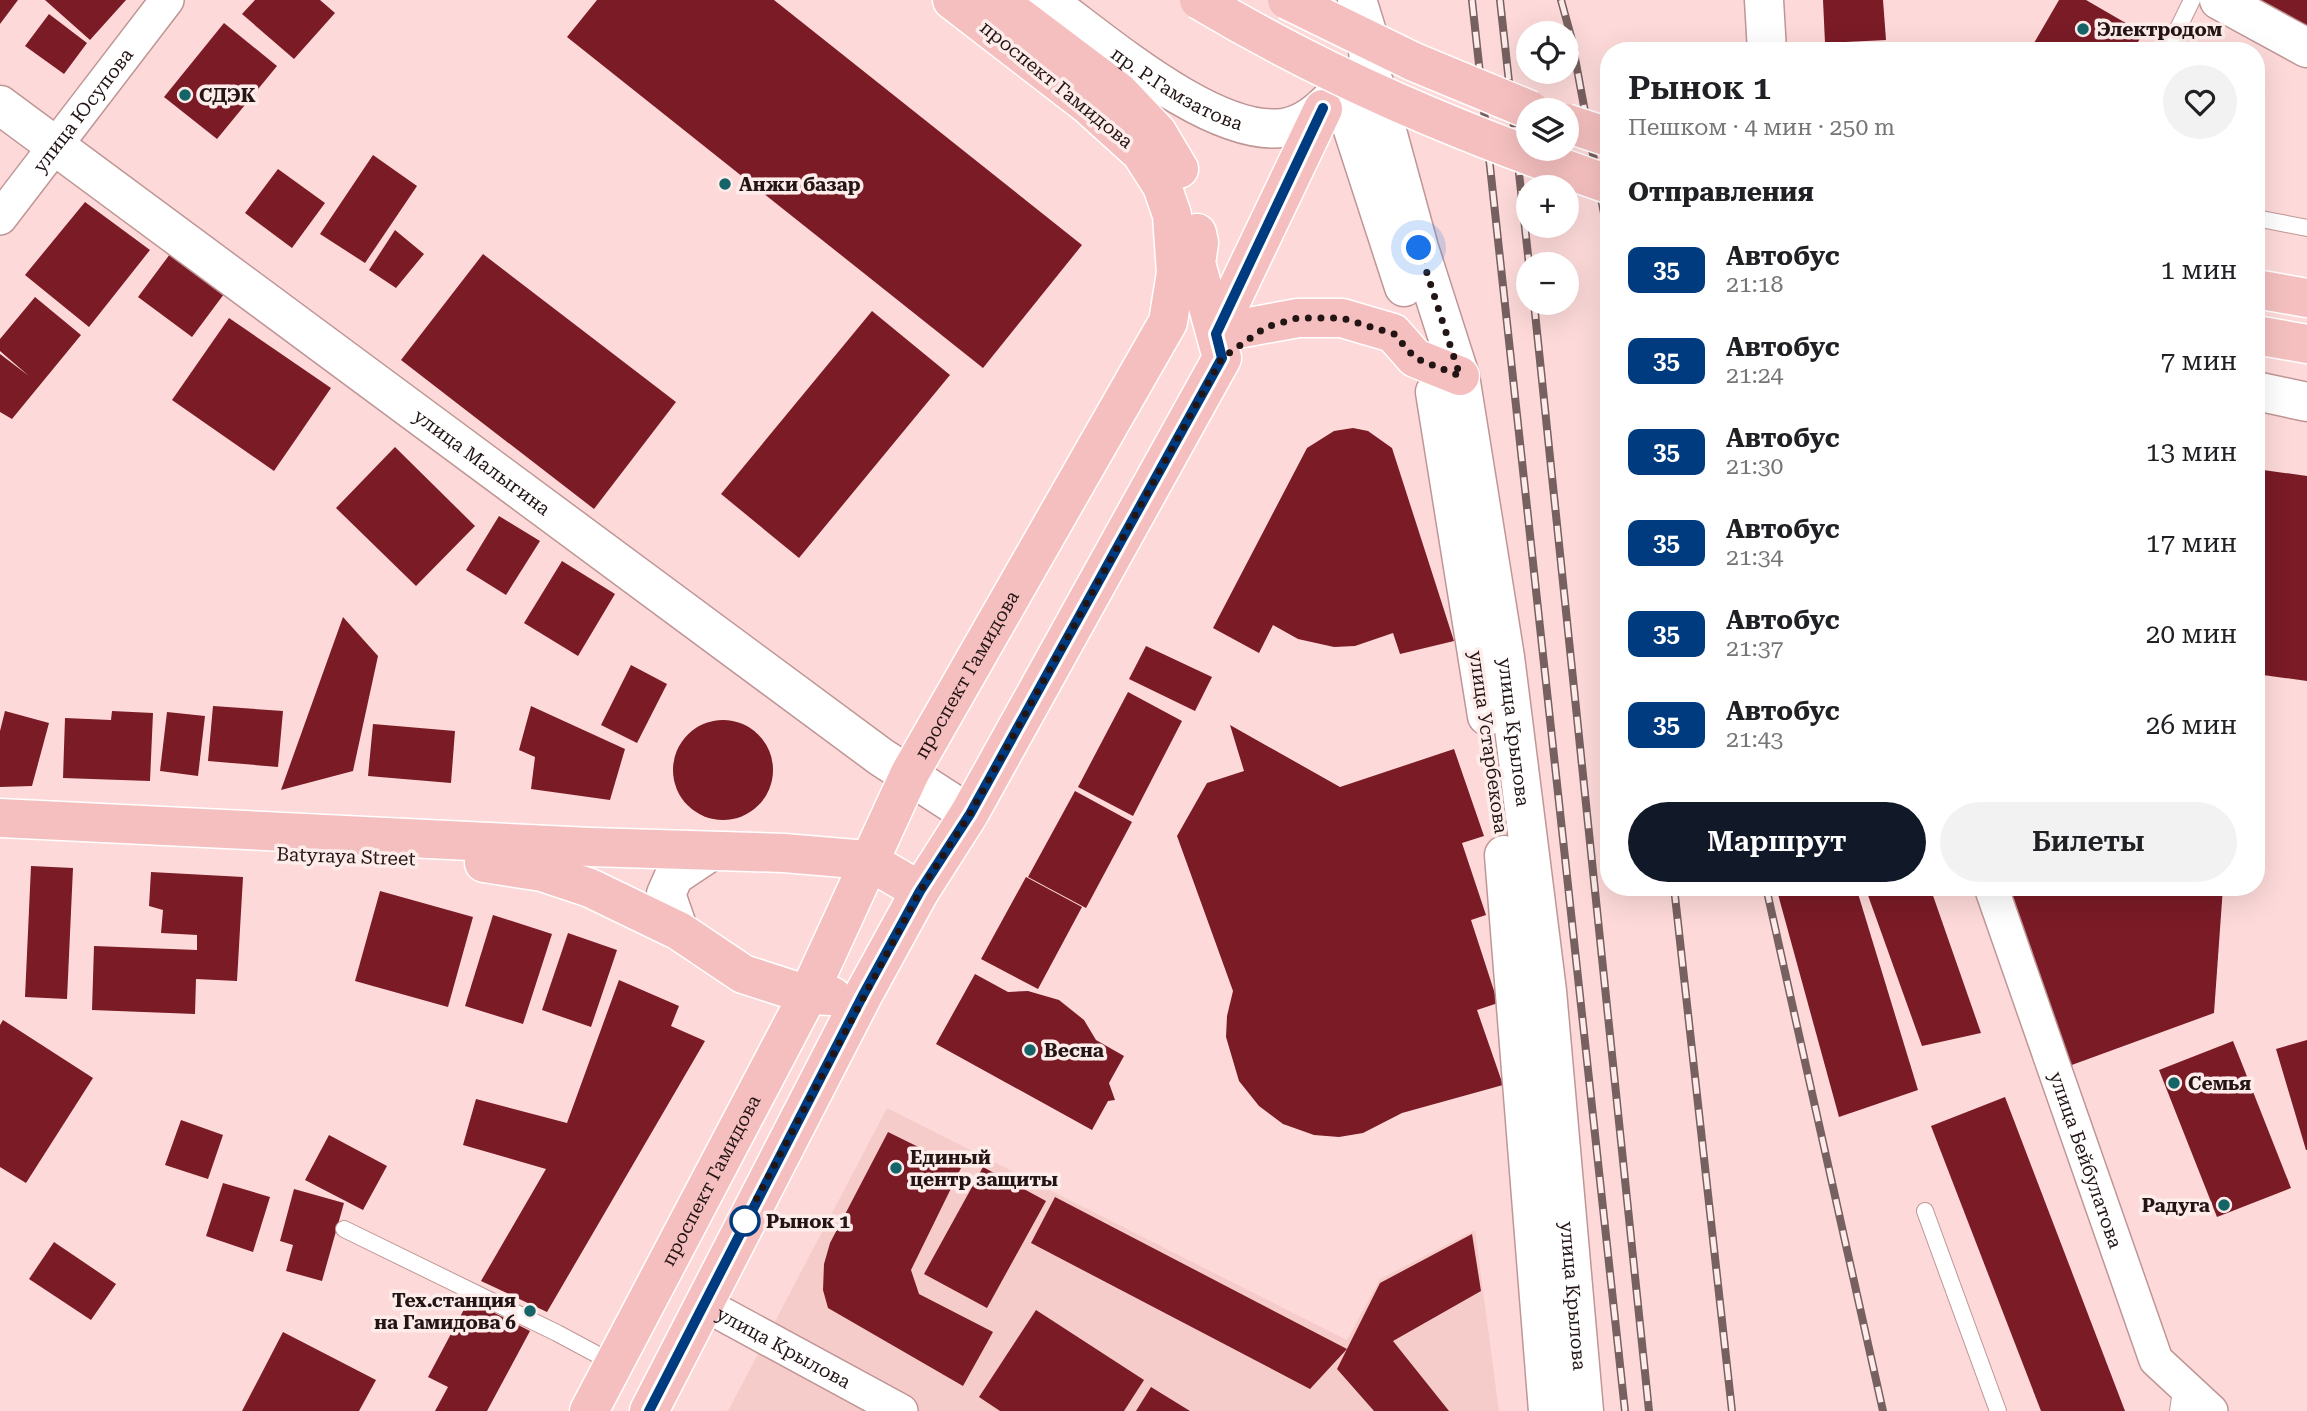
<!DOCTYPE html>
<html lang="ru">
<head>
<meta charset="utf-8">
<style>
  body { margin:0; font-family:"Roboto Serif",serif; background:#f2f2f2; color:#202124; height:100vh; display:flex; flex-direction:column; font-size:26px; white-space:nowrap }
  * { box-sizing:border-box; margin:0 }
  p { font-size:23px; color:#757577 }
  .icon { flex:none; width:38px; height:38px; fill:none; stroke:currentColor; stroke-width:2; stroke-linecap:round; stroke-linejoin:round }
  .map { position:relative; flex:1; overflow:hidden }
  .sheet { position:absolute; left:1600px; top:42px; width:665px; height:854px; display:flex; flex-direction:column; background:#fff; border-radius:28px; box-shadow:0 7px 28px #0002 }
  .sheet>* { flex:none }
  .badge { padding:0 14px; border-radius:10px; font-size:24px; line-height:46px }
  .tools { position:absolute; left:1516px; top:21px; display:grid; gap:14px }
  .tools a { display:grid; place-items:center; width:63px; height:63px; border-radius:50%; background:#fff; box-shadow:0 7px 28px #0002; font-size:35px }
  .you { position:absolute; width:35px; height:35px; margin:-18px; border:5px solid #fff; border-radius:50%; background:#1a73e8; box-shadow:0 0 0 10px #1a73e833 }
  .map>.badge { position:absolute; translate:-50% -50%; box-shadow:0 0 0 4px #fff }
  h2 { padding:0 28px; font-size:26px; line-height:63px }
  .round { display:grid; place-items:center; flex:none; width:74px; height:74px; border-radius:37px; background:#f2f2f2 }
  .summary { display:flex; align-items:center; justify-content:space-between; height:119px; padding:0 28px }
  h1 { font-size:33px; font-weight:600; line-height:52px }
  .button { display:flex; gap:14px; margin-top:auto; padding:14px 28px }
  .button a { flex:1; height:80px; border-radius:42px; background:#111827; color:#fff; font-size:28px; font-weight:600; line-height:80px; text-align:center }
  .button a+a { background:#f2f2f2; color:#202124 }
  ul { padding:0; list-style:none }
  li { display:flex; align-items:center; gap:21px; height:91px; padding:0 28px }
  li div { flex:1 }
  li b { display:block; font-size:26px }
  li em { font-style:normal }
  li .badge { min-width:77px; font-weight:700; text-align:center }
  .map>svg:first-child { display:block }
  .built { fill:#f6cccb }
  .building { fill:#7a1b26 }
  .lines { fill:none; stroke-linecap:round; stroke-linejoin:round }
  .lane-casing { stroke:#bf9695; stroke-width:18 }
  .street-casing { stroke:#bf9695; stroke-width:36 }
  .secondary-casing { stroke:#bf9695; stroke-width:41 }
  .primary-casing { stroke:#fff; stroke-width:41 }
  .lane { stroke:#fff; stroke-width:16 }
  .street { stroke:#fff; stroke-width:33 }
  .secondary { stroke:#fff; stroke-width:38 }
  .primary { stroke:#f5bfbf; stroke-width:38 }
  .rail-casing { stroke:#776060; stroke-width:8 }
  .rail { stroke:#feeceb; stroke-width:5; stroke-dasharray:16; stroke-linecap:butt }
  .primary-bridge-casing { stroke:#fff; stroke-width:41; stroke-linecap:butt }
  .primary-bridge { stroke:#f5bfbf; stroke-width:38 }
  .line-casing { stroke:#fff; stroke-width:16 }
  .line { stroke:#003b80; stroke-width:10 }
  .walk { stroke:#241515; stroke-width:7; stroke-dasharray:0 12.6 }
  .poi-dot { fill:#156568; stroke:#feeceb; stroke-width:2.5 }
  .stop-dot { fill:#fff; stroke:#003b80; stroke-width:3.5 }
  .labels { text-anchor:middle; stroke-width:7; stroke-linejoin:round; paint-order:stroke }
  .poi-label { font-size:19px; font-weight:bold; fill:#241515; stroke:#feeceb; text-anchor:start }
  .street-label { font-size:19px; fill:#241515; stroke:#feeceb }
  .stop-label { font-size:19px; font-weight:bold; fill:#241515; stroke:#feeceb; text-anchor:start }
</style>
</head>
<body>
<div class="map">
<svg width="2307" height="1411" viewBox="0 0 2307 1411">
  <rect width="100%" height="100%" fill="#fddad9"/>
  <!-- built -->
  <path class="built" d="M887,1108L1347,1340L1380,1279L1475,1230L1499,1411H728Z"/>
  <!-- building -->
  <g class="building">
    <path d="M0,0H18L0,24Z"/>
    <path d="M45,0H126L90,40Z"/>
    <path d="M255,0H320L335,13L294,59L242,14Z"/>
    <path d="M597,0H774L1082,245L983,368L567,37Z"/>
    <path d="M1823,0H1883L1886,40L1825,43Z"/>
    <path d="M2059,0H2086L2143,33L2133,51H2046L2034,43Z"/>
    <path d="M2254,0H2307V35Z"/>
    <path d="M49,14L87,43L64,74L25,46Z"/>
    <path d="M224,23L277,66L217,139L164,97Z"/>
    <path d="M373,155L417,186L365,263L320,234Z"/>
    <path d="M278,169L325,203L292,248L245,213Z"/>
    <path d="M85,202L150,250L89,327L25,275Z"/>
    <path d="M395,230L424,254L396,288L369,270Z"/>
    <path d="M173,250L227,290L192,337L138,297Z"/>
    <path d="M483,254L676,402L594,509L401,360Z"/>
    <path d="M35,297L81,335L12,419L0,412V354L29,376L0,351V339Z"/>
    <path d="M872,311L950,375L799,558L721,494Z"/>
    <path d="M229,318L331,388L274,471L172,400Z"/>
    <path d="M1353,428L1368,431L1392,448L1454,641L1400,654L1393,633L1355,646L1334,647L1298,639L1273,625L1259,653L1213,628L1307,448L1334,431Z"/>
    <path d="M395,447L475,526L416,586L336,508Z"/>
    <path d="M2256,469L2307,476V681L2256,674Z"/>
    <path d="M499,516L540,541L506,595L466,570Z"/>
    <path d="M562,561L615,594L578,656L524,623Z"/>
    <path d="M343,617L378,656L353,771L281,790Z"/>
    <path d="M1146,646L1212,677L1195,711L1129,679Z"/>
    <path d="M631,665L667,684L637,743L601,725Z"/>
    <path d="M1128,692L1182,721L1133,816L1078,787Z"/>
    <path d="M213,706L283,711L278,767L208,761Z"/>
    <path d="M531,706L625,749L610,800L531,789L535,757L519,750Z"/>
    <path d="M5,711L49,723L32,786L0,787V731Z"/>
    <path d="M112,711L153,713L150,781L63,778L65,718L111,720Z"/>
    <path d="M167,712L205,716L198,776L160,771Z"/>
    <circle cx="723" cy="770" r="50"/>
    <path d="M373,724L455,731L451,783L368,776Z"/>
    <path d="M1230,725L1340,787L1454,749L1484,836L1462,843L1486,915L1471,920L1498,1003L1477,1010L1503,1085L1402,1113L1363,1133L1339,1137L1314,1135L1283,1124L1259,1106L1239,1081L1226,1037L1227,1016L1233,991L1177,836L1207,783L1244,771Z"/>
    <path d="M1075,791L1132,822L1086,908L1028,877Z"/>
    <path d="M31,866L73,868L67,999L25,997Z"/>
    <path d="M151,872L243,877L237,981L196,979L195,1014L92,1010L94,946L197,950V935L161,933L163,910L149,906Z"/>
    <path d="M1026,877L1082,907L1038,989L981,959Z"/>
    <path d="M1776,887H1856L1918,1090L1839,1117Z"/>
    <path d="M1865,887H1930L1981,1033L1922,1046Z"/>
    <path d="M2009,887H2223L2214,1013L2069,1066Z"/>
    <path d="M380,891L473,917L448,1007L355,981Z"/>
    <path d="M493,915L552,934L523,1024L465,1006Z"/>
    <path d="M568,933L617,950L591,1027L542,1010Z"/>
    <path d="M975,974L1008,992L1028,991L1059,1000L1084,1020L1096,1040L1124,1056L1109,1083L1115,1100L1108,1101L1092,1130L936,1044Z"/>
    <path d="M619,980L679,1006L671,1026L705,1041L547,1312L481,1281L546,1169L463,1145L476,1099L567,1123Z"/>
    <path d="M3,1020L93,1078L26,1183L0,1167V1025Z"/>
    <path d="M2307,1040V1150H2306L2276,1049Z"/>
    <path d="M2233,1041L2291,1188L2217,1217L2159,1070Z"/>
    <path d="M2005,1097L2125,1411H2041L1931,1126Z"/>
    <path d="M181,1120L223,1135L208,1179L165,1165Z"/>
    <path d="M888,1132L961,1168L911,1270L919,1294L993,1332L963,1386L828,1308L823,1290L824,1264L830,1243Z"/>
    <path d="M329,1135L387,1166L363,1210L305,1180Z"/>
    <path d="M983,1167L1046,1201L987,1308L924,1274Z"/>
    <path d="M223,1183L270,1197L253,1252L206,1236Z"/>
    <path d="M294,1189L344,1203L322,1281L286,1271L293,1245L280,1241Z"/>
    <path d="M1055,1197L1347,1349L1310,1389L1031,1243Z"/>
    <path d="M1472,1234L1481,1291L1393,1341L1449,1411H1374L1337,1369L1380,1283Z"/>
    <path d="M54,1242L116,1284L91,1320L29,1279Z"/>
    <path d="M469,1300L530,1331L487,1411H435L448,1387L428,1377Z"/>
    <path d="M1036,1310L1144,1380L1124,1411H1000L979,1397Z"/>
    <path d="M283,1332L376,1380L359,1411H242Z"/>
    <path d="M1151,1387L1190,1411H1136Z"/>
  </g>
  <g class="lines">
    <defs>
      <g id="lane">
        <path d="M2167,51L2192,0"/>
        <path d="M2256,218L2307,228"/>
        <path d="M1925,1211L1998,1411"/>
        <path d="M344,1229L557,1333L613,1363"/>
        <path d="M2178,1411L2182,1384"/>
      </g>
      <g id="street">
        <path id="s1" d="M0,218L167,0"/>
        <path id="s2" d="M1991,887L2156,1360L2211,1411"/>
        <path id="s3" d="M702,1303L901,1411"/>
      </g>
      <g id="secondary">
        <path id="s4" d="M1046,0C1103,41 1212,137 1283,128C1304,125 1322,110 1336,94"/>
        <path id="s5" d="M1357,0L1367,32L1369,65L1419,248L1460,376L1505,657L1547,991L1584,1411"/>
        <path d="M1764,0L1767,51"/>
        <path d="M2219,0L2307,48"/>
        <path d="M1340,90L1404,287"/>
        <path id="s6" d="M0,105L881,757L969,814"/>
        <path d="M2256,391L2307,402"/>
        <path d="M1435,392L1487,716"/>
        <path d="M1504,855L1548,1411"/>
        <path d="M679,931L666,894L674,876L710,852"/>
      </g>
      <g id="primary">
        <path d="M997,0L1119,92L1157,132L1179,169"/>
        <path d="M2256,289L2307,298"/>
        <path d="M1216,333L1298,318H1342L1393,333L1415,358L1460,376"/>
        <path d="M1216,333L1323,109"/>
        <path d="M2256,335L2307,344"/>
        <path d="M0,818L591,847L784,853L867,860L920,891"/>
        <path d="M484,863L542,872L590,888L679,931L743,974L808,995L832,996"/>
        <path id="s7" d="M589,1411L808,995L910,773L1168,322L1176,273L1172,215L1162,186L1141,153L1088,105L952,0"/>
        <path d="M649,1411L862,997L920,891L969,814L1222,358L1196,263L1199,243L1197,233"/>
      </g>
    </defs>
    <!-- lane casing -->
    <use href="#lane" class="lane-casing"/>
    <!-- street casing -->
    <use href="#street" class="street-casing"/>
    <!-- secondary casing -->
    <use href="#secondary" class="secondary-casing"/>
    <!-- primary casing -->
    <use href="#primary" class="primary-casing"/>
    <!-- lane -->
    <use href="#lane" class="lane"/>
    <!-- street -->
    <use href="#street" class="street"/>
    <!-- secondary -->
    <use href="#secondary" class="secondary"/>
    <!-- primary -->
    <use href="#primary" class="primary"/>
    <defs>
      <g id="rail">
        <path d="M1472,0L1625,1411"/>
        <path d="M1500,0L1529,264"/>
        <path d="M1561,0L1575,51"/>
        <path d="M1572,42L1608,235"/>
        <path d="M1597,128L1608,166"/>
        <path d="M1534,303L1649,1411"/>
        <path d="M1674,887L1732,1411"/>
        <path d="M1766,887L1883,1411"/>
      </g>
    </defs>
    <!-- rail casing -->
    <use href="#rail" class="rail-casing"/>
    <!-- rail -->
    <use href="#rail" class="rail"/>
    <defs>
      <g id="primary-bridge">
        <path d="M1199,0C1331,79 1463,134 1608,184"/>
        <path d="M1287,0L1414,62L1530,110"/>
        <path d="M1566,123L1608,137"/>
      </g>
    </defs>
    <!-- primary-bridge casing -->
    <use href="#primary-bridge" class="primary-bridge-casing"/>
    <!-- primary-bridge -->
    <use href="#primary-bridge" class="primary-bridge"/>
  </g>
  <g class="lines">
    <defs>
      <path id="line" d="M649,1411L862,997L920,891L970,814L1222,358L1216,334L1323,108"/>
    </defs>
    <!-- line casing -->
    <use href="#line" class="line-casing"/>
    <!-- line -->
    <use href="#line" class="line"/>
    <!-- walk -->
    <path class="walk" d="M745,1221L739,1232L920,891L970,814L1222,358L1266,327L1298,318H1342L1394,334L1415,358L1460,376L1419,248"/>
  </g>
  <!-- markers -->
  <g class="poi-dot">
    <circle cx="2083" cy="29" r="7"/>
    <circle cx="185" cy="95" r="7"/>
    <circle cx="725" cy="184" r="7"/>
    <circle cx="1030" cy="1050" r="7"/>
    <circle cx="2174" cy="1083" r="7"/>
    <circle cx="896" cy="1168" r="7"/>
    <circle cx="2224" cy="1205" r="7"/>
    <circle cx="530" cy="1311" r="7"/>
  </g>
  <circle class="stop-dot" cx="745" cy="1221" r="14"/>
  <g class="labels">
    <!-- poi labels -->
    <g class="poi-label">
      <text x="2097" y="36">Электродом</text>
      <text x="199" y="102">СДЭК</text>
      <text x="739" y="191">Анжи базар</text>
      <text x="1044" y="1057">Весна</text>
      <text x="2188" y="1090">Семья</text>
      <text x="910" y="1164">Единый<tspan x="910" dy="22">центр защиты</tspan></text>
      <text x="2210" y="1212" text-anchor="end">Радуга</text>
      <text x="516" y="1307" text-anchor="end">Тех.станция<tspan x="516" dy="22">на Гамидова 6</tspan></text>
    </g>
    <!-- street labels -->
    <g class="street-label">
      <text transform="translate(1057 84) rotate(39)" y="7">проспект Гамидова</text>
      <text dy="7" stroke="none"><textPath href="#s4" startOffset="159">пр. Р.Гамзатова</textPath></text>
      <text dy="7" stroke="none"><textPath href="#s1" startOffset="136">улица Юсупова</textPath></text>
      <text dy="7" stroke="none"><textPath href="#s6" startOffset="600">улица Малыгина</textPath></text>
      <text dy="7" stroke="none"><textPath href="#s7" startOffset="828">проспект Гамидова</textPath></text>
      <text dy="7" stroke="none"><textPath href="#s5" startOffset="751">улица Крылова</textPath></text>
      <text transform="translate(1489 742) rotate(82)" y="7">улица Устарбекова</text>
      <text transform="translate(346 856) rotate(2)" y="7">Batyraya Street</text>
      <text dy="7" stroke="none"><textPath href="#s2" startOffset="289">улица Бейбулатова</textPath></text>
      <text dy="7" stroke="none"><textPath href="#s7" startOffset="261">проспект Гамидова</textPath></text>
      <text dy="7" stroke="none"><textPath href="#s5" startOffset="1318">улица Крылова</textPath></text>
      <text dy="7" stroke="none"><textPath href="#s3" startOffset="93">улица Крылова</textPath></text>
    </g>
    <!-- stop labels -->
    <g class="stop-label">
      <text x="766" y="1228">Рынок 1</text>
    </g>
  </g>
</svg>
<div class="tools">
<a><svg class="icon" aria-label="locate" viewBox="0 0 24 24"><circle cx="12" cy="12" r="6"/><path d="M12 2v4M12 18v4M2 12h4M18 12h4"/></svg></a>
<a><svg class="icon" aria-label="layers" viewBox="0 0 24 24"><path d="M12 4l9 5-9 5-9-5zM3 14l9 5 9-5"/></svg></a>
<a>+</a>
<a>−</a>
</div>
<div class="you" style="left:1419px;top:248px"></div>
<section class="sheet">
<div class="summary"><div><h1>Рынок 1</h1><p>Пешком · 4 мин · 250 m</p></div><a class="round"><svg class="icon" aria-label="heart" viewBox="0 0 24 24"><path d="M12 20l-8-8c-3-5 5-10 8-4 3-6 11-1 8 4z"/></svg></a></div>
<h2>Отправления</h2>
<ul>
<li><span class="badge" style="background:#003b80;color:#fff">35</span><div><b>Автобус</b><p>21:18</p></div><em>1 мин</em></li>
<li><span class="badge" style="background:#003b80;color:#fff">35</span><div><b>Автобус</b><p>21:24</p></div><em>7 мин</em></li>
<li><span class="badge" style="background:#003b80;color:#fff">35</span><div><b>Автобус</b><p>21:30</p></div><em>13 мин</em></li>
<li><span class="badge" style="background:#003b80;color:#fff">35</span><div><b>Автобус</b><p>21:34</p></div><em>17 мин</em></li>
<li><span class="badge" style="background:#003b80;color:#fff">35</span><div><b>Автобус</b><p>21:37</p></div><em>20 мин</em></li>
<li><span class="badge" style="background:#003b80;color:#fff">35</span><div><b>Автобус</b><p>21:43</p></div><em>26 мин</em></li>
</ul>
<div class="button"><a>Маршрут</a><a>Билеты</a></div>
</section>
</div>
</body>
</html>
